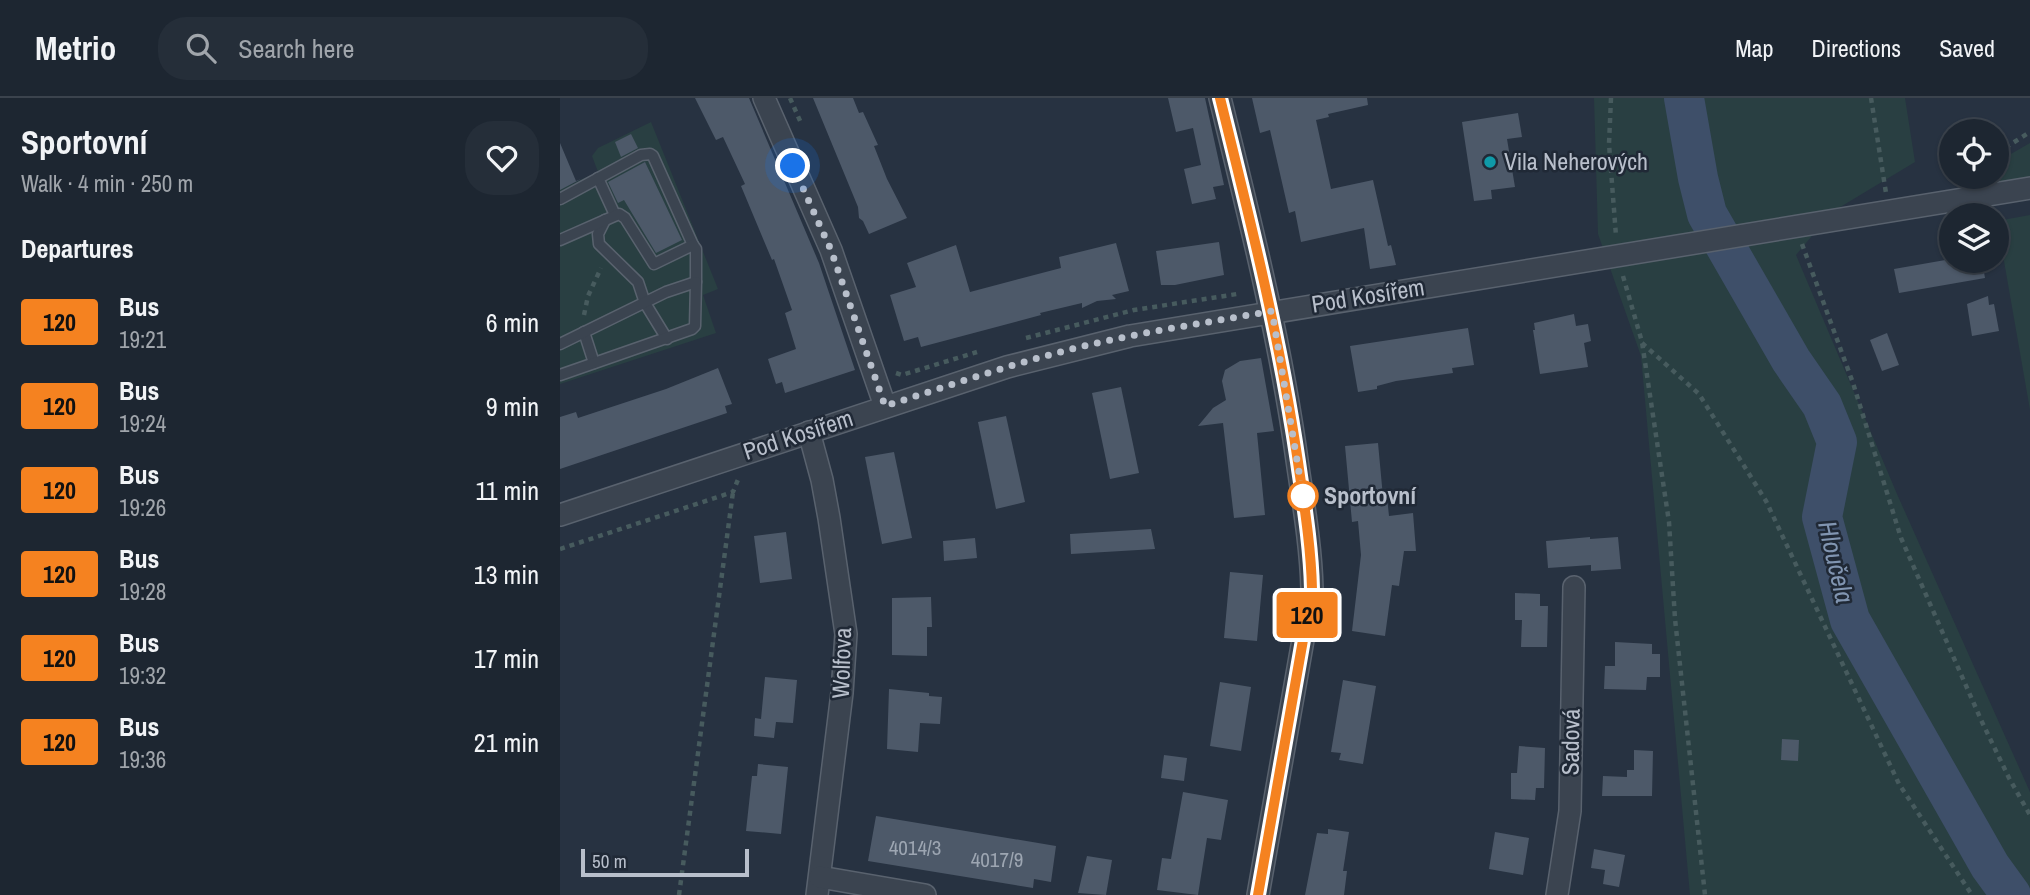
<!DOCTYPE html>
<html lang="en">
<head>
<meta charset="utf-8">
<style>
  body { margin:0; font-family:"Archivo Narrow",sans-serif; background:#252e39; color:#f1f3f6; height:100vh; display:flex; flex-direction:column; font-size:26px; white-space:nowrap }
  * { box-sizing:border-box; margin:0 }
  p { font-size:23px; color:#a0a5ab }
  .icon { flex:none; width:38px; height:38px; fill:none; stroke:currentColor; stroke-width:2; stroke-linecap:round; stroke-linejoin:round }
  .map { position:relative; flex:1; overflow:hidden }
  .sheet { display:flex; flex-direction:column; background:#1d2631; width:560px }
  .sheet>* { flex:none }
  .badge { padding:0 14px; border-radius:5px; font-size:24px; line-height:46px }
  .tools { position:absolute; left:1379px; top:21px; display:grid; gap:14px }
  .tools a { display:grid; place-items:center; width:70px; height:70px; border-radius:50%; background:#1d2631; box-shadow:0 2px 5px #0004,0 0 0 2px #3b434d; font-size:35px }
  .scale { position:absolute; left:21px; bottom:18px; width:168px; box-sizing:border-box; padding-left:7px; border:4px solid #b8bfcb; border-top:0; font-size:19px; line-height:24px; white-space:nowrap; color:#b8bfcb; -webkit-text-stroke:5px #202936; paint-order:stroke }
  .you { position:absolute; width:35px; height:35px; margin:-18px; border:5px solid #fff; border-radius:50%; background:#1a73e8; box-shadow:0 0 0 10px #1a73e833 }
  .map>.badge { position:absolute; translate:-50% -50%; box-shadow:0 0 0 4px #fff }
  h2 { padding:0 21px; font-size:26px; line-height:63px }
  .round { display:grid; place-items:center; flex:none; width:74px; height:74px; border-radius:28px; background:#252e39 }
  .summary { display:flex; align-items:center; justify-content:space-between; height:119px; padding:0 21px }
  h1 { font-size:33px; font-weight:700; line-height:52px }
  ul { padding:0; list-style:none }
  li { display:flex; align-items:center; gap:21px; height:84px; padding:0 21px }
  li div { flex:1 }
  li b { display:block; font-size:26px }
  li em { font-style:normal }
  li .badge { min-width:77px; font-weight:700; text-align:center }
  header { display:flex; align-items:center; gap:42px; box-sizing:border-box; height:98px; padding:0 35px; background:#1d2631; border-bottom:2px solid #3b434d }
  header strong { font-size:33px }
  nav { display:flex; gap:38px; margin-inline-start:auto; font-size:24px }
  .search { width:490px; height:63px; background:#252e39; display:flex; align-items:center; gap:18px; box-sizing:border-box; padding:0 24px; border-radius:28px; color:#a0a5ab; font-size:26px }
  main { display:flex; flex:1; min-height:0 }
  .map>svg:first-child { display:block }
  .green { fill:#293f42 }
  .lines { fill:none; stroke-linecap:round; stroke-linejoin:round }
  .river { stroke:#3e4f69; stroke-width:40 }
  .building { fill:#4d5969 }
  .service-casing { stroke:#59626e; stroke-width:13 }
  .minor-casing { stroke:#59626e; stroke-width:24 }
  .path { stroke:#475b5e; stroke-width:4.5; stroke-dasharray:5 5; stroke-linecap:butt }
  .service { stroke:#3b4450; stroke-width:10 }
  .minor { stroke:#3b4450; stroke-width:21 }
  .line-casing { stroke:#fff; stroke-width:16 }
  .line { stroke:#f58220; stroke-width:10 }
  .walk { stroke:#b8bfcb; stroke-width:7; stroke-dasharray:0 12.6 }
  .culture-dot { fill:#0f9aa8; stroke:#202936; stroke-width:2.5 }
  .stop-dot { fill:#fff; stroke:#f58220; stroke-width:3.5 }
  .labels { text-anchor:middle; stroke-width:5; stroke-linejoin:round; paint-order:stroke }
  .number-label { font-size:21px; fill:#9da6b2 }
  .poi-label { font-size:24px; fill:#b8bfcb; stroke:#202936; text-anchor:start }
  .street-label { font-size:24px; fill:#b8bfcb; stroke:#202936 }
  .stop-label { font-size:24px; font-weight:bold; fill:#b8bfcb; stroke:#202936; text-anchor:start }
  .water-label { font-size:26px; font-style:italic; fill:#8195b1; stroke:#202936 }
</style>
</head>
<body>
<header>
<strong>Metrio</strong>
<div class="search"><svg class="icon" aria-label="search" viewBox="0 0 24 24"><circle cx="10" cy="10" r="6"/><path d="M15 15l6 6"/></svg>Search here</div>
<nav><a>Map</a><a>Directions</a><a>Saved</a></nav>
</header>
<main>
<section class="sheet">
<div class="summary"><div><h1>Sportovní</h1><p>Walk · 4 min · 250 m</p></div><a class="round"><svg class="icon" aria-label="heart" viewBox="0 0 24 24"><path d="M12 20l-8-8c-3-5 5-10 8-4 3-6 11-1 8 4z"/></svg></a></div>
<h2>Departures</h2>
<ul>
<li><span class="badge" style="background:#f58220;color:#111">120</span><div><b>Bus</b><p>19:21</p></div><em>6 min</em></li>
<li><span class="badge" style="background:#f58220;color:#111">120</span><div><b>Bus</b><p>19:24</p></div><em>9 min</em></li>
<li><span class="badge" style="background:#f58220;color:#111">120</span><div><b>Bus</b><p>19:26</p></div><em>11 min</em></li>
<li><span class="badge" style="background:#f58220;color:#111">120</span><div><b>Bus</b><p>19:28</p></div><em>13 min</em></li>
<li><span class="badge" style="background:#f58220;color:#111">120</span><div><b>Bus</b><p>19:32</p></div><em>17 min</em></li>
<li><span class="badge" style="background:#f58220;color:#111">120</span><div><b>Bus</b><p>19:36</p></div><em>21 min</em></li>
</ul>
</section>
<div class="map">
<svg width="1470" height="797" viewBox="0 0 1470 797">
  <rect width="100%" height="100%" fill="#273241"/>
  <!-- green -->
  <g class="green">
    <path d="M1034,0H1345L1355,64L1272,114L1236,157L1337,396L1470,694V797H1130L1081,258L1038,136Z"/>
    <path d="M91,24L158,191L143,197L156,235L0,286V91L38,74L32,58L38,50Z"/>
    <path d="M1470,45V79L1409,89V80L1411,79H1437V64Z"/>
    <path d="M1470,117V312L1437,123Z"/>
  </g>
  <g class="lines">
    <!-- river -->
    <path class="river" d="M1124,0L1138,80L1147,116L1231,262L1262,307L1277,344L1262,419L1290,522L1430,768L1451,797"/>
  </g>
  <!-- building -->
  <g class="building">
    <path d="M135,0H189L259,165L295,272L225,295L222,284L216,286L208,261L236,251L225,215L232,212L214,161L212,162L181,88L185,86L163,39L156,42Z"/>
    <path d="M253,0H293L299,15L303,14L318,47L314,48L327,81L347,120L309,136L303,123L299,120L298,109Z"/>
    <path d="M608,0H645L664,87L653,89L656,101L632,106L624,71L641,67L633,30L616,34Z"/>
    <path d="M692,0H807L808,7L768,16L769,19L756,22L771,91L813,82L828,148L831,147L836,167L810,171L804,130L741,144L735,113L729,115L710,32L700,35Z"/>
    <path d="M958,15L962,39L947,41L955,89L931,92L932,101L914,103L902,24Z"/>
    <path d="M71,36L78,50L61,59L55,44Z"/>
    <path d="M0,45L16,83L21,81L0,92Z"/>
    <path d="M85,64L122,142L96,155L64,102L58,105L48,84Z"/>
    <path d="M659,144L664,177L615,187H601L596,153Z"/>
    <path d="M556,145L569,193L552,197L556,201L537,203L522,210V205L480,215L481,217L361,249L358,239L344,243L330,197L356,189L347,165L396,147L410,194L501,170L499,159Z"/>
    <path d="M1391,161L1422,163L1425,180L1339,195L1334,171Z"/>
    <path d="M1428,198L1429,207L1434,206L1439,233L1412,238L1407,206Z"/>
    <path d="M1014,216L1016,228L1028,226L1031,243L1024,245L1028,269L980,276L973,232H975L974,225Z"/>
    <path d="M908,230L914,267L892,270L893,275L836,283L817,288V291L798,294L790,248Z"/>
    <path d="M1327,235L1339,267L1322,273L1310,242Z"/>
    <path d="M701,260L714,333L697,335L705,417L674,420L663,325L638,328L653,310L666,302L662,283L665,272L680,263Z"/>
    <path d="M158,270L172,306L165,308L167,315L0,371V319L16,314L18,320L106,291Z"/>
    <path d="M561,289L579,375L550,381L532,295Z"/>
    <path d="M446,318L465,404L436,411L418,324Z"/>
    <path d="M818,345L823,399H827L829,418L853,415L856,453H844L839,488L832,487L825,538L792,533L801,457L798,423L792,424L785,348Z"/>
    <path d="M334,354L352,440L322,446L305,359Z"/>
    <path d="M591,431L595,451L511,456L510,436Z"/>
    <path d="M226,434L232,481L200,485L194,438Z"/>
    <path d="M1030,439V441L1058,439L1061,471L1031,473V467L988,470L986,443Z"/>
    <path d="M415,440L417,460L384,463L383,443Z"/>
    <path d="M670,474L703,477L697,543L664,540Z"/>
    <path d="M955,495L980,496V508H988L987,549H961L962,522H955Z"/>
    <path d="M371,499L372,529H367V558L332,557V500Z"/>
    <path d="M1055,544L1092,546V556H1100V579H1087L1086,592L1044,591L1045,568H1055Z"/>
    <path d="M205,579L237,582L233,625L216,624L214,640L194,638L195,620L201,621Z"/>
    <path d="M783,582L816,588L803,666L779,662L781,655L771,654Z"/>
    <path d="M660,584L691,589L681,653L650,648Z"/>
    <path d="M329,591L369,595V598L382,599L380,626L360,625L358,654L327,651Z"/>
    <path d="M1222,641L1239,642L1238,663L1221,662Z"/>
    <path d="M959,648L985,650L984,690H976L975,702L951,701V675H957Z"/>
    <path d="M1074,652L1093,653L1092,698H1042L1043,678L1067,679V672H1074Z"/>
    <path d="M604,657L627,660L624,683L601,680Z"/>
    <path d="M198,666L228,669L221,736L186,733L192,678H197Z"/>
    <path d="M623,694L668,702L661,742L647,740L638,797L597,792L602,760L611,761Z"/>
    <path d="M316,718L496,748L491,784L474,781L473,790L308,763Z"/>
    <path d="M768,731L789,734L783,773H787L784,797H745L757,735L768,736Z"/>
    <path d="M935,734L969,740L963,777L929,771Z"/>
    <path d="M1034,751L1065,757L1059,789L1043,786L1045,772L1031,770Z"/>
    <path d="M527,758L552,762L546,797L518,795Z"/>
  </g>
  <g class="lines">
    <defs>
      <g id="service">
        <path d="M38,80L55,117"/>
        <path d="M0,101L81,57L90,56L93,58L133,147"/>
        <path d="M45,122L38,136L39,146L78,184L85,205L107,241"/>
        <path d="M0,142L59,116L65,120L94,166L133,147L136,151V184"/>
        <path d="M24,234L34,265"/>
        <path d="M0,246L106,194L136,184L135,228L132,231L0,277"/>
      </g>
      <g id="minor">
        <path d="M204,0L271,152L325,308"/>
        <path d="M660,0C690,122 721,244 738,369C744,409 751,450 752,491L698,797"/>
        <path d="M249,334L262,382L269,420L286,536L282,595L257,797"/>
        <path d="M0,417L447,269L570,238L1470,90"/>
        <path d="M260,779L365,797"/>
        <path d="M997,797L1010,713L1014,489"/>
      </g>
    </defs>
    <!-- service casing -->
    <use href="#service" class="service-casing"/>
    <!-- minor casing -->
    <use href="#minor" class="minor-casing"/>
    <!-- path -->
    <g class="path">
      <path d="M230,0L241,25"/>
      <path d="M1051,0L1049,46L1056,138"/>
      <path d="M1311,0L1326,95"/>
      <path d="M1437,55L1470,34"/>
      <path d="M1242,146L1293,285L1341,440L1422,624L1449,680L1470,717"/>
      <path d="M1063,178L1082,244L1109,424L1115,521L1145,797"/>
      <path d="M24,217L28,198L41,170"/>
      <path d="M466,240L574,212L677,196"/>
      <path d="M1082,245L1139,296L1206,403L1339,686L1412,797"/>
      <path d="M336,275L342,277L417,254"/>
      <path d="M0,451L173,394L179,379"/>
      <path d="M119,797L173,394"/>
    </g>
    <!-- service -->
    <use href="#service" class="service"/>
    <!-- minor -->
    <use href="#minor" class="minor"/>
  </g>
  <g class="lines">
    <defs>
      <path id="line" d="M660,0C690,121 720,241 738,364C744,406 751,448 752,491L698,797"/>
    </defs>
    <!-- line casing -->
    <use href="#line" class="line-casing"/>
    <!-- line -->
    <use href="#line" class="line"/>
    <!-- walk -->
    <path class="walk" d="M233,68L271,152L325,308C388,288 451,266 516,250C580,234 646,225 712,213L743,398"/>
  </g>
  <!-- markers -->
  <circle class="culture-dot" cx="930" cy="64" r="7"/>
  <circle class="stop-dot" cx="743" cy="398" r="14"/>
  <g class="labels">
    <!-- number labels -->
    <g class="number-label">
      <text x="355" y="757">4014/3</text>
      <text x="437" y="769">4017/9</text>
    </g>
    <!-- poi labels -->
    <g class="poi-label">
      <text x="944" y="72">Vila Neherových</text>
    </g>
    <!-- street labels -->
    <g class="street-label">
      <text transform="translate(808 198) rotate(-9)" y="8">Pod Kosířem</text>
      <text transform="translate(238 337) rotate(-18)" y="8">Pod Kosířem</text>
      <text transform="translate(282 565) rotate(-88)" y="8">Wolfova</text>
      <text transform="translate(1011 644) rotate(-89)" y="8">Sadová</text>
    </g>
    <!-- stop labels -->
    <g class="stop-label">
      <text x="764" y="406">Sportovní</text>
    </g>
    <!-- water labels -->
    <g class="water-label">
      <text transform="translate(1276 464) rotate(77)" y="9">Hloučela</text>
    </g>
  </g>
</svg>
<div class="tools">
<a><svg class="icon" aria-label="locate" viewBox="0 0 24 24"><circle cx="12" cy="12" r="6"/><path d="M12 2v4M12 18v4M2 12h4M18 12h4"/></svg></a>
<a><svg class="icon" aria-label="layers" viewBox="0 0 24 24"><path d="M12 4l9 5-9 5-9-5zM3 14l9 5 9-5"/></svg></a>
</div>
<div class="scale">50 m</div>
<div class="you" style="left:233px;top:68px"></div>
<b class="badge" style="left:747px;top:517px;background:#f58220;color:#111">120</b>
</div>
</main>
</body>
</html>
